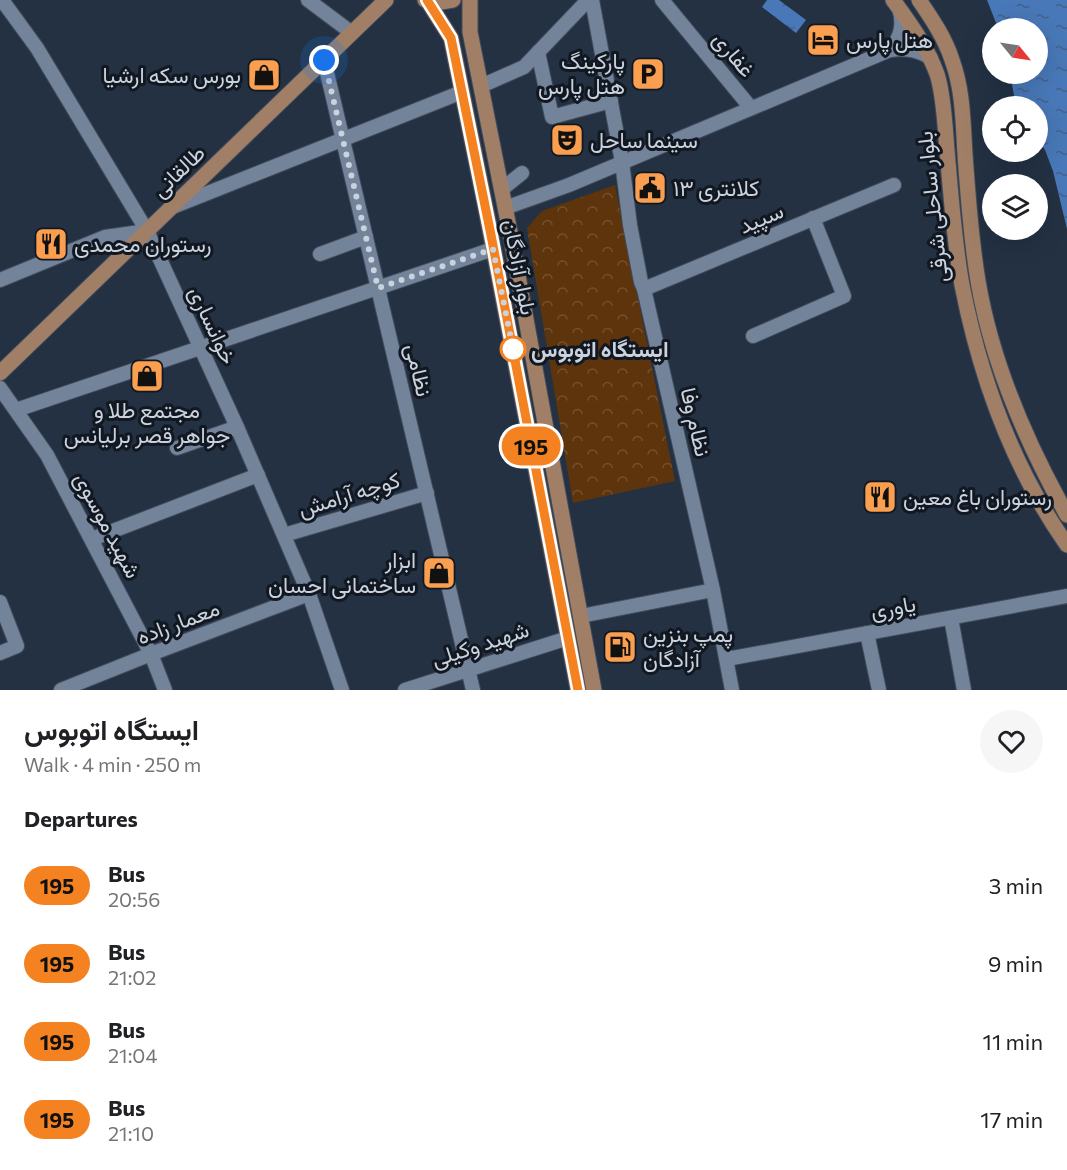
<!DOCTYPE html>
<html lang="en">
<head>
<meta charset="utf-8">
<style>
  body { margin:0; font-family:Commissioner,Vazirmatn,sans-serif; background:#f6f6f6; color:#202124; height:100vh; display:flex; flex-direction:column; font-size:22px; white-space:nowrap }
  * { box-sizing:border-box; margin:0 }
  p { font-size:20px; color:#757577 }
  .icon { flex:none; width:33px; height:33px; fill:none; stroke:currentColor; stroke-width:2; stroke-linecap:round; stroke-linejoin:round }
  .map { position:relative; height:690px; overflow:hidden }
  .panel { display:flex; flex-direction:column; background:#fff; flex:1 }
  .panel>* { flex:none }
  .badge { padding:0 12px; border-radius:20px; font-size:21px; line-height:39px }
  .needle { width:39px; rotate:120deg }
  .buttons { position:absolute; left:982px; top:18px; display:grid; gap:12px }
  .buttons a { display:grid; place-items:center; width:66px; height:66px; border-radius:50%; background:#fff; box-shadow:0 6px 24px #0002; font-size:30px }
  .you { position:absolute; width:30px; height:30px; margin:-15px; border:4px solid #fff; border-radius:50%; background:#1a73e8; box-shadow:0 0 0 9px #1a73e833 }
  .map>.badge { position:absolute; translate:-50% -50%; box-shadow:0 0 0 3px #fff }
  h2 { padding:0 24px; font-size:22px; line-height:54px }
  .round { display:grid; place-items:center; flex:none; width:63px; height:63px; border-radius:32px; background:#f6f6f6 }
  .summary { display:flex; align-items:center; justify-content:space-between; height:102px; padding:0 24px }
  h1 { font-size:28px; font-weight:700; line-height:45px }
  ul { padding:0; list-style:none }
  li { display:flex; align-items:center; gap:18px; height:78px; padding:0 24px }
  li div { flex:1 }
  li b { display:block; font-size:22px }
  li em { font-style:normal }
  li .badge { min-width:66px; font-weight:700; text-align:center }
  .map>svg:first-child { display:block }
  .park { fill:url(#park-crowns) }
  .water { fill:url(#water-ripples) }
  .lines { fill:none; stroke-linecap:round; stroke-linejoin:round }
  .minor-casing { stroke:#414c5c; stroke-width:16 }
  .major-casing { stroke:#414c5c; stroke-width:17 }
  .minor { stroke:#738399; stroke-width:14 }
  .major { stroke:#a07f66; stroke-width:15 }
  .line-casing { stroke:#fff; stroke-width:14 }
  .line { stroke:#f58220; stroke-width:9 }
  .walk { stroke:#cad2de; stroke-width:6; stroke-dasharray:0 10.8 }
  .stop-dot { fill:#fff; stroke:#f58220; stroke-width:3 }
  .labels { text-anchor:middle; stroke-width:6; stroke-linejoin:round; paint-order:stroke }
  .poi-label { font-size:22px; fill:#cad2de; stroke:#121821; text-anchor:start }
  .street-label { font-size:22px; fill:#cad2de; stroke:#121821 }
  .stop-label { font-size:22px; font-weight:bold; fill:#cad2de; stroke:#121821; text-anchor:start }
</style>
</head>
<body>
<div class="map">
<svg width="1067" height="690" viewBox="0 0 1067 690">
  <defs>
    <pattern id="park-crowns" width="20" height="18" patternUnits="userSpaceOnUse" patternTransform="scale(1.5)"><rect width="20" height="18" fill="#5d340c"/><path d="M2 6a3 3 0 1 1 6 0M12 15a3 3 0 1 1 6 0" fill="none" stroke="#73502f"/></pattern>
    <pattern id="water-ripples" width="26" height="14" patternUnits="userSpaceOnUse" patternTransform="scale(1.5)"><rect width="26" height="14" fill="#4878b7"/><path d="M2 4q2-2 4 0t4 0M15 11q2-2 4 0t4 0" fill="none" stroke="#446189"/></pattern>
  </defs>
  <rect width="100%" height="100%" fill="#233143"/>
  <!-- park -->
  <path class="park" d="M615,185L675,481L573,503L527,228L542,211Z"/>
  <!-- water -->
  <g class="water">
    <path d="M767,0H779L806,20L796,33L762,7Z"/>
    <path d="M987,0H1067V229L1053,171L1045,150L1038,139V106H1016L1010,74H1038V28H998Z"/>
  </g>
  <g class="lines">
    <defs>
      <g id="minor">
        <path d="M2,0L37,48L147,231L237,427L309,594L342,690"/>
        <path d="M308,0L352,33"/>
        <path d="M592,0L622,162L630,225L641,282L644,289L713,590L732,690"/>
        <path d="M662,0L751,108"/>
        <path d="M890,50C901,37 904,25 899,8"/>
        <path d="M538,52L552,117L611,101"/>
        <path d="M324,60L473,690"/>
        <path d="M481,86L524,67L588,0"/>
        <path d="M502,189L522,173"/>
        <path d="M175,206L462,92"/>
        <path d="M505,208L569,185L890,50C906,48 917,50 931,58"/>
        <path d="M320,254L366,237"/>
        <path d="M0,280L105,237L147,231"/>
        <path d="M644,289L894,185"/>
        <path d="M753,336L844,296L813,218"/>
        <path d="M0,388L47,455L151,654L165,690"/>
        <path d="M16,410L493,249"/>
        <path d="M177,448L237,427"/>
        <path d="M284,535L427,493"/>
        <path d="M92,539L258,475"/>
        <path d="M0,602L17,646L0,653"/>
        <path d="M581,616L713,590"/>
        <path d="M951,618L964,690"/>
        <path d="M867,633L879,690"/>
        <path d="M727,659L1067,596"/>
        <path d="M61,690L151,654L309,594"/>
        <path d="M405,690L568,638"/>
      </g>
      <g id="major">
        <path d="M425,0L441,2L453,0"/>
        <path d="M427,0L451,38L487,215L578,690"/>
        <path d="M470,0V32L510,232L594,690"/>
        <path d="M893,0C910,23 927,47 937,74C944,95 945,128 947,150C951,195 954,241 962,285C980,377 1013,468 1067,545"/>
        <path d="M919,0C932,19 945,38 952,60C963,90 963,122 965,154C968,197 971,239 978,281C992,364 1026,442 1067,515"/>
        <path d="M0,373L386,0"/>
      </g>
    </defs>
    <!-- minor casing -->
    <use href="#minor" class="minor-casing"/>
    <!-- major casing -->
    <use href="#major" class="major-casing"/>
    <!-- minor -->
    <use href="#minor" class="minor"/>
    <!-- major -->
    <use href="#major" class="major"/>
  </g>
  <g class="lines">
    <defs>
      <path id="line" d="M427,0L451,38L491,235L578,690"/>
    </defs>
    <!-- line casing -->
    <use href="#line" class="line-casing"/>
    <!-- line -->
    <use href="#line" class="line"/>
    <!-- walk -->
    <path class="walk" d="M324,60L378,288L493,249L513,349"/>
  </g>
  <!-- icons -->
  <defs>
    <symbol id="hotel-square" viewBox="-11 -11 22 22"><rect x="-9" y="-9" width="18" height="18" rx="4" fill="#fa9f4f" stroke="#121821"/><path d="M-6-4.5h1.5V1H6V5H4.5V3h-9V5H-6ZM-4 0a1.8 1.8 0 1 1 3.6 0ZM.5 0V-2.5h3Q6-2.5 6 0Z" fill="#111"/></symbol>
    <symbol id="parking-square" viewBox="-11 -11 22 22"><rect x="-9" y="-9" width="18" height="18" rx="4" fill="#fa9f4f" stroke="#121821"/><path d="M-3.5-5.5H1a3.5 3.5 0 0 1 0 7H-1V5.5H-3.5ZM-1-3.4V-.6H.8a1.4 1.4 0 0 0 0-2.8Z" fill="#111"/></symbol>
    <symbol id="shop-square" viewBox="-11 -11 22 22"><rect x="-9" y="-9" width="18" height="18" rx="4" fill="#fa9f4f" stroke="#121821"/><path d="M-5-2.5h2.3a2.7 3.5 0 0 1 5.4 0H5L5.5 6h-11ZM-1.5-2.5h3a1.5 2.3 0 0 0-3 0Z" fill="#111"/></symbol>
    <symbol id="theatre-square" viewBox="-11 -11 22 22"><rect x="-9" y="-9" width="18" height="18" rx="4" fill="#fa9f4f" stroke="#121821"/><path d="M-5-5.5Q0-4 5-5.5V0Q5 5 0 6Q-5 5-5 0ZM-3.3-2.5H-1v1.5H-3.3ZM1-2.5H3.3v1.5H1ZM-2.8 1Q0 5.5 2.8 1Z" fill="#111"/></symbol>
    <symbol id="civic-square" viewBox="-11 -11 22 22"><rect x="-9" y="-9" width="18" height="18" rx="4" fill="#fa9f4f" stroke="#121821"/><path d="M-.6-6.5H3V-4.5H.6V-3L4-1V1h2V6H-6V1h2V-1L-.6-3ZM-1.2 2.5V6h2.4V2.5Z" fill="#111"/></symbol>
    <symbol id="restaurant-square" viewBox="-11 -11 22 22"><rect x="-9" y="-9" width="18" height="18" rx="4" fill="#fa9f4f" stroke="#121821"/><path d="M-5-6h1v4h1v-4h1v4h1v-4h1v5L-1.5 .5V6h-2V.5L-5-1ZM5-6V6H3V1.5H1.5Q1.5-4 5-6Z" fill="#111"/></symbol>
    <symbol id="fuel-square" viewBox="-11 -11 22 22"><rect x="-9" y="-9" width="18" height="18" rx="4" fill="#fa9f4f" stroke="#121821"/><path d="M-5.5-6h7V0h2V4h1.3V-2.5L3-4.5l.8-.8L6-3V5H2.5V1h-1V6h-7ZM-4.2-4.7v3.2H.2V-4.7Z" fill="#111"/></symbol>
  </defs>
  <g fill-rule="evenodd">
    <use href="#hotel-square" x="804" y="21" width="38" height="38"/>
    <use href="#parking-square" x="629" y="55" width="38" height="38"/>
    <use href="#shop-square" x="245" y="56" width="38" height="38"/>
    <use href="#theatre-square" x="548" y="121" width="38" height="38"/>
    <use href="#civic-square" x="631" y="169" width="38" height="38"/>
    <use href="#restaurant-square" x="32" y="225" width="38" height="38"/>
    <use href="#shop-square" x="128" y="357" width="38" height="38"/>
    <use href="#restaurant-square" x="861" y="478" width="38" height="38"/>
    <use href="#shop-square" x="420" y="554" width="38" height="38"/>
    <use href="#fuel-square" x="601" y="628" width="38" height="38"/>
  </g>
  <!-- markers -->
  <circle class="stop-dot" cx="513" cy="349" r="12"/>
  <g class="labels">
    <!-- poi labels -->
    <g class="poi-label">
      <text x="846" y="48">هتل پارس</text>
      <text x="625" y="69" text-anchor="end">پارکینگ<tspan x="625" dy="25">هتل پارس</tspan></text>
      <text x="241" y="83" text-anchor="end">بورس سکه ارشیا</text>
      <text x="590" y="148">سینما ساحل</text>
      <text x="673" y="196">کلانتری ۱۳</text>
      <text x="74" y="252">رستوران محمدی</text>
      <text x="147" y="418" text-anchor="middle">مجتمع طلا و<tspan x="147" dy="25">جواهر قصر برليانس</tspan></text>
      <text x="903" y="505">رستوران باغ معین</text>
      <text x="416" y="568" text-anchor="end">ابزار<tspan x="416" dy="25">ساختمانی احسان</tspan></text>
      <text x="643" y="642">پمپ بنزین<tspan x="643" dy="25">آزادگان</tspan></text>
    </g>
    <!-- street labels -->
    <g class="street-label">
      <text transform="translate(734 54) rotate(50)" y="8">غفاری</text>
      <text transform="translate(178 171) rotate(-44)" y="8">طالقانی</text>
      <text transform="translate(932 207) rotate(-96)" y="8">بلوار ساحلی شرقی</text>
      <text transform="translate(761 218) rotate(-23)" y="8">سپید</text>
      <text transform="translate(520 267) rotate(79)" y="8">بلوار آزادگان</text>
      <text transform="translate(213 325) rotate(65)" y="8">خوانساری</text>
      <text transform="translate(419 370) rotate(77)" y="8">نظامی</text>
      <text transform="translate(696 422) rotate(77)" y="8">نظام وفا</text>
      <text transform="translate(349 494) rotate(-17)" y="8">کوچه آرامش</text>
      <text transform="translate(108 525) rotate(62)" y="8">شهید موسوی</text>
      <text transform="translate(893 607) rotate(-10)" y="8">یاوری</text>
      <text transform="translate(178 622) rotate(-21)" y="8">معمار زاده</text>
      <text transform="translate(480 644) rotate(-18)" y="8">شهید وکیلی</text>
    </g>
    <!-- stop labels -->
    <g class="stop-label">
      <text x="531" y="357">ایستگاه اتوبوس</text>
    </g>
  </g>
</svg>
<div class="buttons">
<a><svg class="needle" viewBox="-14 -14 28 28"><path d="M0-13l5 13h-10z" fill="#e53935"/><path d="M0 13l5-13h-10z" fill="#757577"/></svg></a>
<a><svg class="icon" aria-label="locate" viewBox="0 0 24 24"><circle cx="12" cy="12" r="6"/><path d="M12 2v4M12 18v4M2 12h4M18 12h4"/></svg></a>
<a><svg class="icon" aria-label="layers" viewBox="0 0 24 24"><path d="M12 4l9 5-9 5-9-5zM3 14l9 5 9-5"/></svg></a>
</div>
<div class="you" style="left:324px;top:60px"></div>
<b class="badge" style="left:531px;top:446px;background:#f58220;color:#111">195</b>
</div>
<section class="panel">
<div class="summary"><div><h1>ایستگاه اتوبوس</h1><p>Walk · 4 min · 250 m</p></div><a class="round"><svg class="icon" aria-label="heart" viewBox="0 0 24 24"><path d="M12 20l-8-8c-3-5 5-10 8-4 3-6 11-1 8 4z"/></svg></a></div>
<h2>Departures</h2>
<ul>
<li><span class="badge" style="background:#f58220;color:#111">195</span><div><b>Bus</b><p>20:56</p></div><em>3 min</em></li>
<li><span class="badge" style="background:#f58220;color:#111">195</span><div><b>Bus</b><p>21:02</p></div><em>9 min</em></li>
<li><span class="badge" style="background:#f58220;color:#111">195</span><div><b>Bus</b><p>21:04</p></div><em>11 min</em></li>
<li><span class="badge" style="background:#f58220;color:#111">195</span><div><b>Bus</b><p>21:10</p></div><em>17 min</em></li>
</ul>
</section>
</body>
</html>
